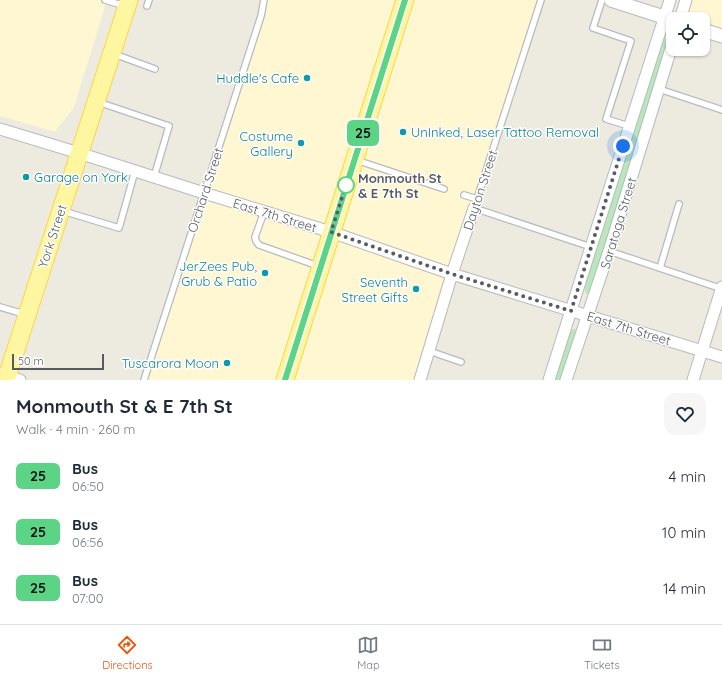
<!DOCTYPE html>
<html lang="en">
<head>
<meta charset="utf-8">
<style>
  body { margin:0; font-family:Quicksand,sans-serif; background:#f6f6f7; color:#1f2937; height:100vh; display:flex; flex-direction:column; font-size:15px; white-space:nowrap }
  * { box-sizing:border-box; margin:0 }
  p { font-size:13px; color:#747a83 }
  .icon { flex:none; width:22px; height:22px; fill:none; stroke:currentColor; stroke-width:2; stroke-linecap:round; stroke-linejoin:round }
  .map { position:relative; height:380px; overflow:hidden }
  .sheet { display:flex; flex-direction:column; background:#fff; flex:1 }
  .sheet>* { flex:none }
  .badge { padding:0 8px; border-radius:6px; font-size:14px; line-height:26px }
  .controls { position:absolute; left:666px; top:12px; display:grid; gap:8px }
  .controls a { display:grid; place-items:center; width:44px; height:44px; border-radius:8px; background:#fff; box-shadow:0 1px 3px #0004; font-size:20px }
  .scale { position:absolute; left:12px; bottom:10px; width:92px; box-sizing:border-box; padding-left:4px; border:2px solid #585c61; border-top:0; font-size:11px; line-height:14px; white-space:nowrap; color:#585c61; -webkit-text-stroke:3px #fff; paint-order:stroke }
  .you { position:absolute; width:20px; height:20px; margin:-10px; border:3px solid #fff; border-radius:50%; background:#1a73e8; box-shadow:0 0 0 6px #1a73e833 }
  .map>.badge { position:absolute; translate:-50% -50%; box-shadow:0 0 0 2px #fff }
  .round { display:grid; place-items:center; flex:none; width:42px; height:42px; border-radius:12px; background:#f6f6f7 }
  .overview { display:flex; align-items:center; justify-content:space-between; height:68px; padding:0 16px }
  h1 { font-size:19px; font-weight:800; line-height:30px }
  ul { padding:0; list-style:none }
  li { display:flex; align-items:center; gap:12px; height:56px; padding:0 16px }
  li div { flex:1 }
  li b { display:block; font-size:15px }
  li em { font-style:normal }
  li .badge { min-width:44px; font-weight:700; text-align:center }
  .tabs { display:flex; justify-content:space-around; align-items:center; height:56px; border-top:1px solid #e0e1e3; background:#fff; font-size:11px; color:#747a83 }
  .tabs a { display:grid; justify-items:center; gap:2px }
  .tabs .active { color:#ea580c }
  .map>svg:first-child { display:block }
  .commercial { fill:#fff7d1 }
  .green { fill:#b8e7bb }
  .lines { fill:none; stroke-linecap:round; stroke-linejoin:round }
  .service-casing { stroke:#b7babf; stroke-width:8 }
  .minor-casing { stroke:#b7babf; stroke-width:13 }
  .tertiary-casing { stroke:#b7babf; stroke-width:15 }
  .primary-casing { stroke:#fcd548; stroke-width:19 }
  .service { stroke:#fff; stroke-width:5.5 }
  .minor { stroke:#fff; stroke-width:11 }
  .tertiary { stroke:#fff; stroke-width:13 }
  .primary { stroke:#fff6a1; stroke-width:17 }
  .line-casing { stroke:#fff; stroke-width:9 }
  .line { stroke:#5cd486; stroke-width:6 }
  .walk { stroke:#585c61; stroke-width:4; stroke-dasharray:0 7.2 }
  .culture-dot { fill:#0f9aa8; stroke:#fff; stroke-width:1.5 }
  .stop-dot { fill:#fff; stroke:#5cd486; stroke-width:2 }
  .labels { text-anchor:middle; stroke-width:3; stroke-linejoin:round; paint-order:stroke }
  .culture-label { font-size:13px; fill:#0d838f; stroke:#fff; text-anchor:end }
  .stop-label { font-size:13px; font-weight:bold; fill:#585c61; stroke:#fff; text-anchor:start }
  .street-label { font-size:13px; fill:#585c61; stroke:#fff }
</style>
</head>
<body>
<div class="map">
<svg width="722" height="380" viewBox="0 0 722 380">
  <rect width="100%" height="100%" fill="#edebdf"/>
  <!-- commercial -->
  <g class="commercial">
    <path d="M0,0H107L74,107L55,132L0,116Z"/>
    <path d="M264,0H541L420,380H144Z"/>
    <path d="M686,0H722V36L703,30V19H680Z"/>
  </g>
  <!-- green -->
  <g class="green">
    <path d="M666,38L668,39L666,51L591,288L589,292L586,294L585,291V286L658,54L664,39Z"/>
    <path d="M574,329H576L577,332L562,380H555L569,336L571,331Z"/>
  </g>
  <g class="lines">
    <defs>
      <g id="service">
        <path d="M105,0L125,6"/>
        <path d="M541,0L474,208L591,247"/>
        <path d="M602,0L593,28L631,41L606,119L629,126"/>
        <path d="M147,6L149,0"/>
        <path d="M114,54L155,69"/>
        <path d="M659,89L722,110"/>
        <path d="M98,102L169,126L154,177"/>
        <path d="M356,160L444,189"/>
        <path d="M464,195L477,199"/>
        <path d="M63,211L119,228L135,171"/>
        <path d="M264,212L255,237L256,241L259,245L318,266"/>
        <path d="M609,251L722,289"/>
        <path d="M660,268L679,204"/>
        <path d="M0,307L24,314"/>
        <path d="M429,351L461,362"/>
        <path d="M144,380L261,16L264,0"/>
      </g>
      <g id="minor">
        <path d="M680,19L686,0"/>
        <path d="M0,129L79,153L204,193L331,232L452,274L722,357"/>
        <path d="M2,374L20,380"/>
        <path d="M420,380L452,274L474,208"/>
        <path d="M549,380L591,247L670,0"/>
        <path d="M566,380L609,251L673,42"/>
        <path d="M693,380L722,287"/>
      </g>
      <g id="tertiary">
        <path d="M611,0L673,20"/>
        <path d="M703,30L722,36"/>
      </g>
      <g id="primary">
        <path d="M6,380L129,0"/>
        <path d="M285,380L405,0"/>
      </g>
    </defs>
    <!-- service casing -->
    <use href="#service" class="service-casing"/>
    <!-- minor casing -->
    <use href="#minor" class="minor-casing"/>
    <!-- tertiary casing -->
    <use href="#tertiary" class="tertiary-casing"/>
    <!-- primary casing -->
    <use href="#primary" class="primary-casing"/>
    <!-- service -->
    <use href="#service" class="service"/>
    <!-- minor -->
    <use href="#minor" class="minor"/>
    <!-- tertiary -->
    <use href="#tertiary" class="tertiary"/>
    <!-- primary -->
    <use href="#primary" class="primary"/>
  </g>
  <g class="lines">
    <defs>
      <path id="line" d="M285,380L405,0"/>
    </defs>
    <!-- line casing -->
    <use href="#line" class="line-casing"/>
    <!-- line -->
    <use href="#line" class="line"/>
    <!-- walk -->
    <path class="walk" d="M346,185L331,232L452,274L571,311L623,146"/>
  </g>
  <!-- markers -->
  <g class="culture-dot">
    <circle cx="307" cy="78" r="4"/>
    <circle cx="403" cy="132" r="4"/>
    <circle cx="301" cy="143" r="4"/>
    <circle cx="26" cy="177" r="4"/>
    <circle cx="265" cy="273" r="4"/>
    <circle cx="416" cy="289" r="4"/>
    <circle cx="227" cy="363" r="4"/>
  </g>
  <circle class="stop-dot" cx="346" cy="185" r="8"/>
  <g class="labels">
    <!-- culture labels -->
    <g class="culture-label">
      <text x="299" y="83">Huddle's Cafe</text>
      <text x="411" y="137" text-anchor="start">UnInked, Laser Tattoo Removal</text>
      <text x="293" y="141">Costume<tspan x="293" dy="15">Gallery</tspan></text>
      <text x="34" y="182" text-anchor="start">Garage on York</text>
      <text x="257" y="271">JerZees Pub,<tspan x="257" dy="15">Grub &amp; Patio</tspan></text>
      <text x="408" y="287">Seventh<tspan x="408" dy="15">Street Gifts</tspan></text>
      <text x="219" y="368">Tuscarora Moon</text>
    </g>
    <!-- stop labels -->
    <g class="stop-label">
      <text x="358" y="183">Monmouth St<tspan x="358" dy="15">&amp; E 7th St</tspan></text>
    </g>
    <!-- street labels -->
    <g class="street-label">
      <text transform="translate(205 190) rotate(-72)" y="5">Orchard Street</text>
      <text transform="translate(480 190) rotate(-72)" y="5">Dayton Street</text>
      <text transform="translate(275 215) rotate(17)" y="5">East 7th Street</text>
      <text transform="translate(618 223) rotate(-73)" y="5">Saratoga Street</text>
      <text transform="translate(52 236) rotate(-72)" y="5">York Street</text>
      <text transform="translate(629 328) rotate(17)" y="5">East 7th Street</text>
    </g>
  </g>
</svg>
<div class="controls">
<a><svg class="icon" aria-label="locate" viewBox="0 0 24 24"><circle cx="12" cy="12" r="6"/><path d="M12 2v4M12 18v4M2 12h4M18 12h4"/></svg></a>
</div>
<div class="scale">50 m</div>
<div class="you" style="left:623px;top:146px"></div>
<b class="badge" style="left:363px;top:133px;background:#5cd486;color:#111">25</b>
</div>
<section class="sheet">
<div class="overview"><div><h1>Monmouth St &amp; E 7th St</h1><p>Walk · 4 min · 260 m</p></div><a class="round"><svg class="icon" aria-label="heart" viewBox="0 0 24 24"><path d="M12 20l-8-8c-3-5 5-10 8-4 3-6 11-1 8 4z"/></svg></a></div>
<ul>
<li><span class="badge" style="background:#5cd486;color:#111">25</span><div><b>Bus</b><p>06:50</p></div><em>4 min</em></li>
<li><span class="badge" style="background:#5cd486;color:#111">25</span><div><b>Bus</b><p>06:56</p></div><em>10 min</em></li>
<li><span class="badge" style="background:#5cd486;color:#111">25</span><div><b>Bus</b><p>07:00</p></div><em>14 min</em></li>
</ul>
</section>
<nav class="tabs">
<a class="active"><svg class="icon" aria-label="directions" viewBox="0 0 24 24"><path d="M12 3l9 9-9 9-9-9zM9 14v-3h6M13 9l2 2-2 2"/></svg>Directions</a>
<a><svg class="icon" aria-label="map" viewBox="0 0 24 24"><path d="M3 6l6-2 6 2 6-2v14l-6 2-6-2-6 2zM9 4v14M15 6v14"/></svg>Map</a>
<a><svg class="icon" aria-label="tickets" viewBox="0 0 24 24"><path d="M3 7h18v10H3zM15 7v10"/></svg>Tickets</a>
</nav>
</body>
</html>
